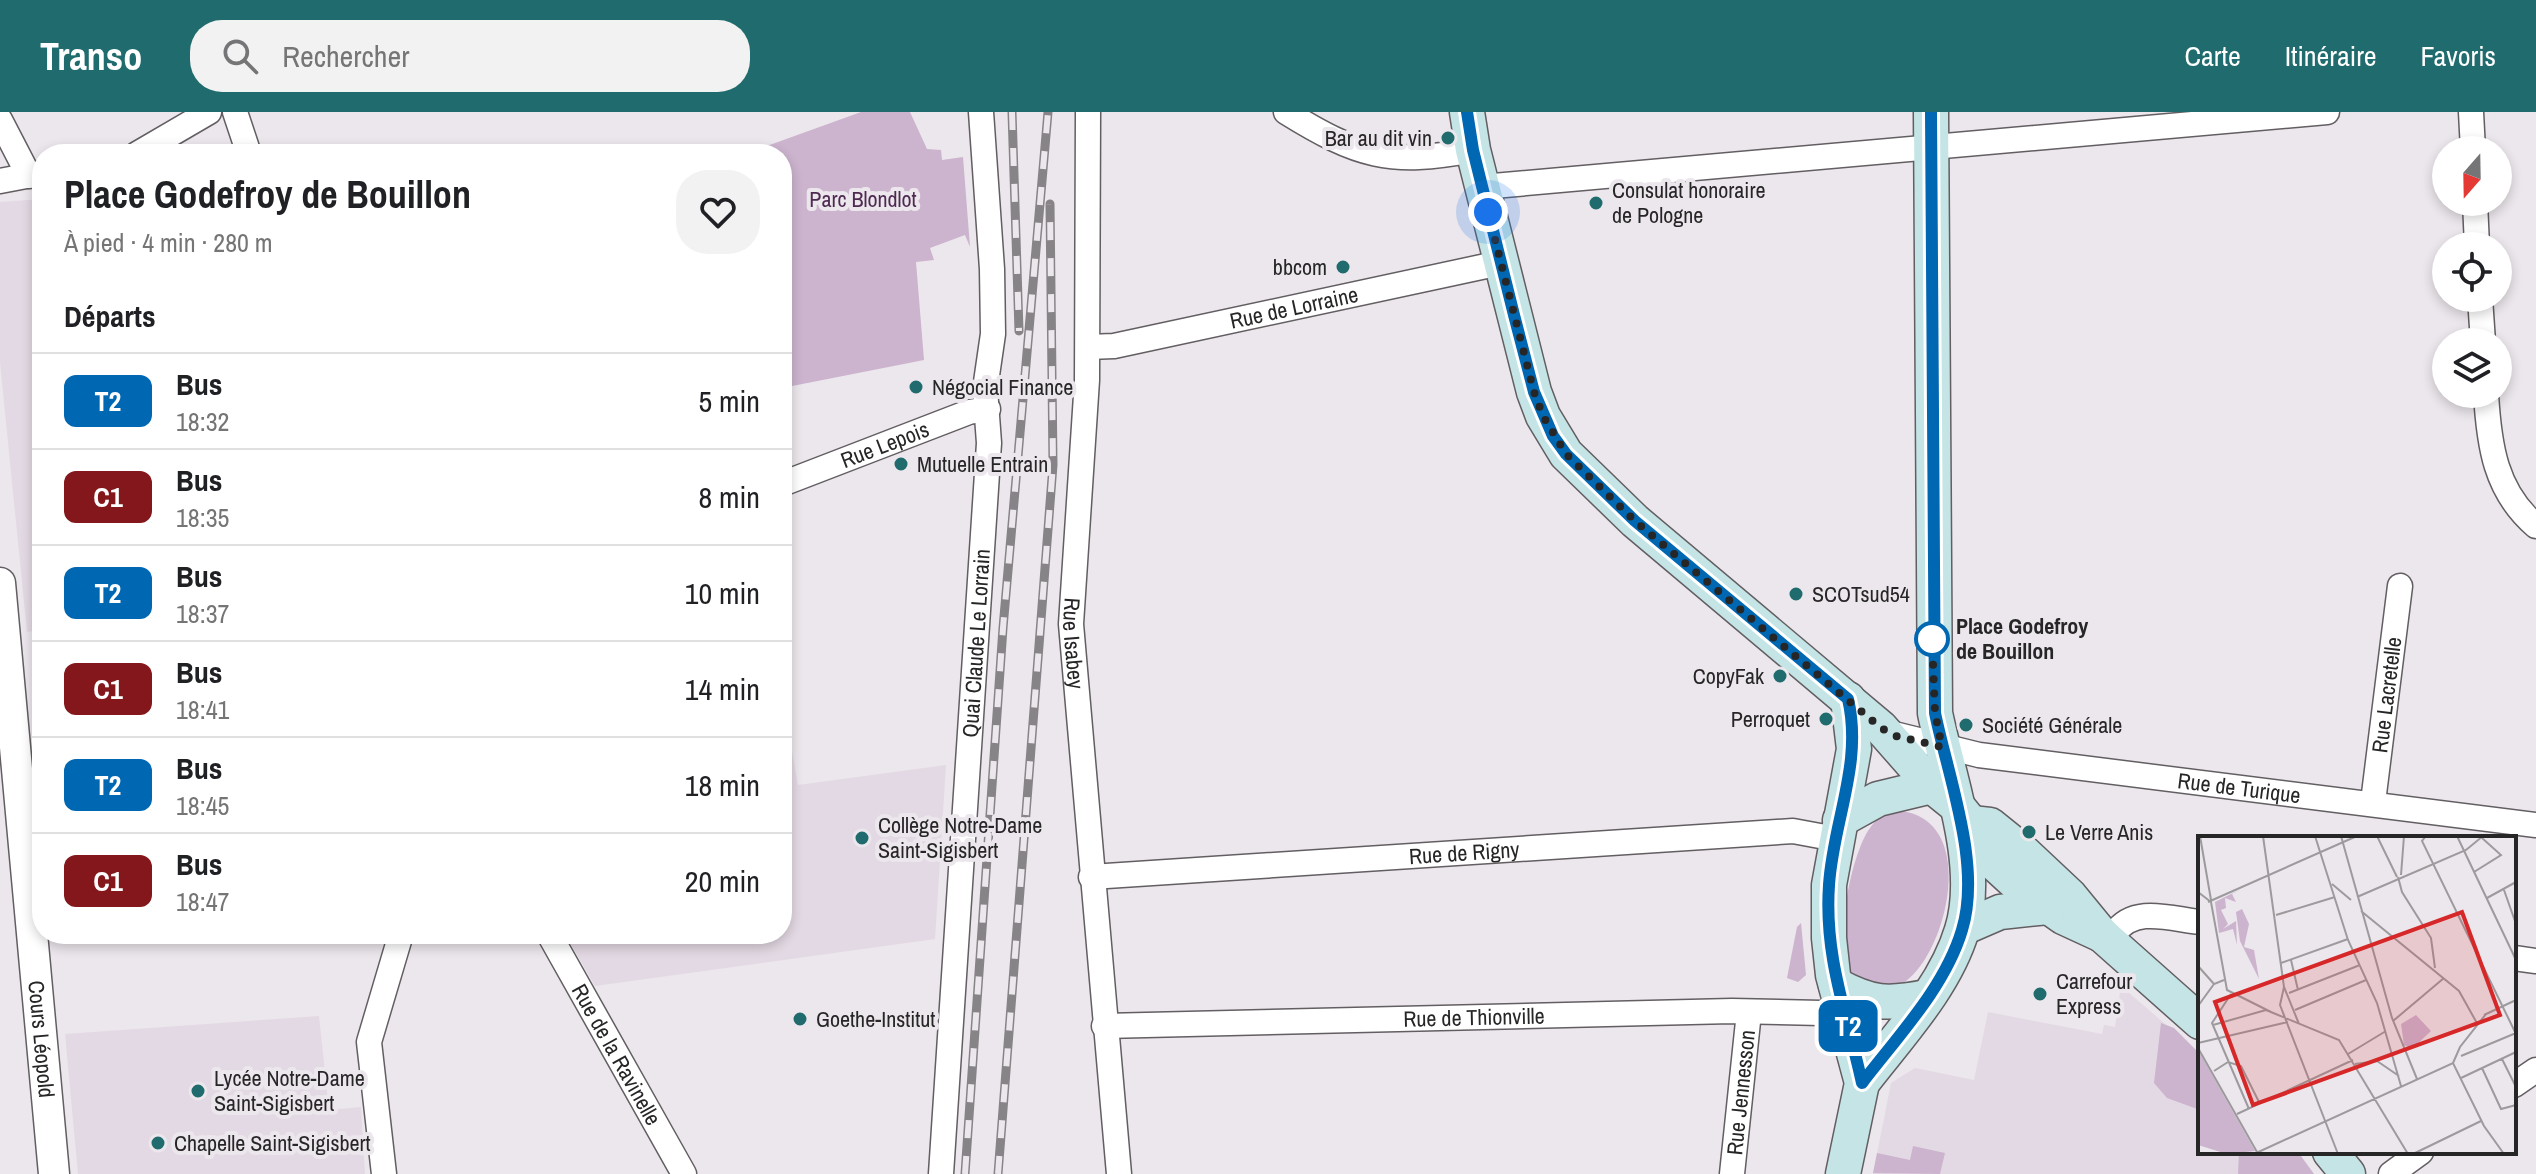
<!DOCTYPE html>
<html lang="fr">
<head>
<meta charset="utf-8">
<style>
  body { margin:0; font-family:"Archivo Narrow",sans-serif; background:#f2f2f2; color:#202124; height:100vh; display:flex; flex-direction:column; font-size:30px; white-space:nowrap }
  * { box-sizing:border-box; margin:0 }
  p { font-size:26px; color:#757577 }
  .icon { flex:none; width:44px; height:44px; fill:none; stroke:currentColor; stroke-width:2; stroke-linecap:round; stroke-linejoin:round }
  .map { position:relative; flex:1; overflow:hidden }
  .side { position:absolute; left:32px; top:32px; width:760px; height:800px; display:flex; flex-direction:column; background:#fff; border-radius:32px; box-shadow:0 4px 12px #0003 }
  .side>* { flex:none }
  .badge { padding:0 16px; border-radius:12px; font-size:28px; line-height:52px }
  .needle { width:52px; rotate:200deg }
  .fabs { position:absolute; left:2432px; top:24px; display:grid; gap:16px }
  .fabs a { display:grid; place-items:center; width:80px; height:80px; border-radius:50%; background:#fff; box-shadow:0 4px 12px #0003; font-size:40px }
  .you { position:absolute; width:40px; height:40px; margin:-20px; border:6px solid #fff; border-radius:50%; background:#1a73e8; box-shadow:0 0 0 12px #1a73e833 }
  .map>.badge { position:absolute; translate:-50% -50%; box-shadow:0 0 0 4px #fff }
  h2 { padding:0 32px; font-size:30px; line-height:72px }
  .round { display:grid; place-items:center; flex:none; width:84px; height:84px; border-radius:32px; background:#f2f2f2 }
  .head { display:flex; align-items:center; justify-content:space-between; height:136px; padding:0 32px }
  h1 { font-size:38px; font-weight:700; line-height:60px }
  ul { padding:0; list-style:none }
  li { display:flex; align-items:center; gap:24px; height:96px; padding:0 32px; border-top:2px solid #e0e0e0 }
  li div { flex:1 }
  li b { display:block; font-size:30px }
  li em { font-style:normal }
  li .badge { min-width:88px; font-weight:700; text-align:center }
  header { display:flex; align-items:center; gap:48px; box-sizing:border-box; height:112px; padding:0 40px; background:#1f6b6d; color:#fff }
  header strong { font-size:38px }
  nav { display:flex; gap:44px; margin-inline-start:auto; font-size:28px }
  .search { width:560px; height:72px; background:#f2f2f2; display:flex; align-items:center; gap:20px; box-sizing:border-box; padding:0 28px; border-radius:32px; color:#757577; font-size:30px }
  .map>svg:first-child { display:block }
  .built { fill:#e3d9e4 }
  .green { fill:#ccb3ce }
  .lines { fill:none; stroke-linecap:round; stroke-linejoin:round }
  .minor-casing { stroke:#625e62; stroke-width:27 }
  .tertiary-casing { stroke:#625e62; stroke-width:33 }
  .secondary-casing { stroke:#625e62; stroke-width:37 }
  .minor { stroke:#fff; stroke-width:24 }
  .tertiary { stroke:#fff; stroke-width:30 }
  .secondary { stroke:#c4e4e5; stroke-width:34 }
  .rail-casing { stroke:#878487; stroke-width:9 }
  .rail { stroke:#ece7ec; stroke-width:6; stroke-dasharray:18; stroke-linecap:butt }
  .line-casing { stroke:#fff; stroke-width:18 }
  .line { stroke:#0067b2; stroke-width:12 }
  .walk { stroke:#272627; stroke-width:8; stroke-dasharray:0 14.4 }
  .poi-dot { fill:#1f6b6d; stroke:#ece7ec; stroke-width:3 }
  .stop-dot { fill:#fff; stroke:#0067b2; stroke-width:4 }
  .labels { text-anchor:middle; stroke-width:8; stroke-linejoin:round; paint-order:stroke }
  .poi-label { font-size:22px; fill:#272627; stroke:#ece7ec; text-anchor:start }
  .park-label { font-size:22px; fill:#4e2a52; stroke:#ece7ec }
  .street-label { font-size:22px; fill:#272627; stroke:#ece7ec }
  .stop-label { font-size:22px; font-weight:bold; fill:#272627; stroke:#ece7ec; text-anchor:start }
  .inset-road { fill:none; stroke:#9d9a9d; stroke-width:2 }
  .view { fill:#d62828; fill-opacity:0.15; stroke:#d62828; stroke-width:4 }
  .inset-edge { fill:none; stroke:#272627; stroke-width:4 }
</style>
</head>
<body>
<header>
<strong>Transo</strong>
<div class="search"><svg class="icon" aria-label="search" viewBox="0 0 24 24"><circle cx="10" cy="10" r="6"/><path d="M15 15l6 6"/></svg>Rechercher</div>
<nav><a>Carte</a><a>Itinéraire</a><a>Favoris</a></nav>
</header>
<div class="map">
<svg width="2536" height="1062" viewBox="0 0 2536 1062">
  <rect width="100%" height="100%" fill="#ece7ec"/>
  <!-- built -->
  <g class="built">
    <path d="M42,87V518L27,520L0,250V90Z"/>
    <path d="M782,615L790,628L798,673L946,653L935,827L595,874L565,822H782Z"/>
    <path d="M2121,874L2200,942V1040H2298L2314,1062H1873L1891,971L1915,956L1974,968L1988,900L2102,922L2104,913L2115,915Z"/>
    <path d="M319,904L329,998L361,995L365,1062H78L65,922Z"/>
  </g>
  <!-- green -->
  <g class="green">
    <path d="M861,0H910L927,37L941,38L942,48L963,45L970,135L965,123L930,136L934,148L916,150L924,248L782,276V42H745Z"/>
    <path d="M1901,699C1989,710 1938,876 1888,876C1881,876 1865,872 1859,868C1828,847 1851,741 1870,716C1877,705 1889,700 1901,699Z"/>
    <path d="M1801,811L1806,863L1798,870L1787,866L1797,815Z"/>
    <path d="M2161,911L2174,916L2200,942V998L2167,986L2154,971Z"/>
    <path d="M1913,1034L1945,1041L1940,1062L1873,1061L1877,1041L1910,1048Z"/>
    <path d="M2239,1040H2298L2314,1062H2238Z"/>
  </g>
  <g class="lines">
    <defs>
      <g id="minor">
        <path d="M235,0L249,42"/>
        <path id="s1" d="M1088,0L1087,268L1071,512L1119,1062"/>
        <path d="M1286,0C1357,44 1390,54 1473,38"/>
        <path d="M2471,0L2473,38"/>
        <path d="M0,8L29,64"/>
        <path d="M137,42L209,0"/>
        <path d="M0,69L42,61"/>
        <path d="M1482,75L2327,0"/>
        <path d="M2475,90L2477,134"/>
        <path d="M2480,186L2483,230"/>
        <path id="s2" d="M1088,235L1114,234L1500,151"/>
        <path d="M2486,282C2489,333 2495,379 2536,414"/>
        <path id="s3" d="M782,372L969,300L988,297"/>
        <path id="s4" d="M1886,620L1979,643L2536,713"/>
        <path id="s5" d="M2373,690L2400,474"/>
        <path id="s6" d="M1091,765L1793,719L1836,727"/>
        <path id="s7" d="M549,822L684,1062"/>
        <path d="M2102,823L2115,821C2134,793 2171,807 2200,810"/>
        <path d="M2514,846L2536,849"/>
        <path id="s8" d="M1104,914L1732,899L1821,901L1843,897"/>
        <path d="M2514,973L2536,958"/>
        <path d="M384,1062L369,930L401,822"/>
        <path id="s9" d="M941,1062L989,331L985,277L993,222L992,157L981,0"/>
        <path id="s10" d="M1732,1062L1749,900"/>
        <path d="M2391,1062L2421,1040"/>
      </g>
      <g id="tertiary">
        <path id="s11" d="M0,471L54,1062"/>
      </g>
      <g id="secondary">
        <path d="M1467,0L1473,38L1534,280L1543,304L1566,342L1635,409L1881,616L1932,674L1958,695L1971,711L1982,740L2018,773L2063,805L2102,823"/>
        <path d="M1840,708L1878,687L1932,674"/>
        <path d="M1971,711L1990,713L2021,738L2070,784L2102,823L2200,910"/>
        <path d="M1963,816L2000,800L2048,795"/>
        <path d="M1836,873C1871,892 1887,893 1927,885"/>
        <path d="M1862,971C1898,924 1945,875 1962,818C1982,753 1948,665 1935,601L1931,0"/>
        <path d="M2330,1040L2348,1062"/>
        <path d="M1843,1062L1862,971L1833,863L1829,826V773L1854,637L1848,587"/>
      </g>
    </defs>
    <!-- minor casing -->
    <use href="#minor" class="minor-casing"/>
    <!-- tertiary casing -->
    <use href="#tertiary" class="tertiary-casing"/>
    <!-- secondary casing -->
    <use href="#secondary" class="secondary-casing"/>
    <!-- minor -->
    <use href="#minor" class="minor"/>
    <!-- tertiary -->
    <use href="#tertiary" class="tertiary"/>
    <!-- secondary -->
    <use href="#secondary" class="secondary"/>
    <defs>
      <g id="rail">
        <path d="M1012,0L1019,219"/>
        <path d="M965,1062L1003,516L1048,0"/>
        <path d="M998,1062L1053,353L1050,92"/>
      </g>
    </defs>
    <!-- rail casing -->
    <use href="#rail" class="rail-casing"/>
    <!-- rail -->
    <use href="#rail" class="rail"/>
  </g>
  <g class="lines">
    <defs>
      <path id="line" d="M1467,0L1473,38L1514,203L1534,280L1553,324L1566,342L1635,409L1848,587C1863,652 1833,709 1829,773C1824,845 1847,902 1862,971C1898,924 1945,875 1962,818C1982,753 1948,665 1935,601L1931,0"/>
    </defs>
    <!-- line casing -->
    <use href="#line" class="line-casing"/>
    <!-- line -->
    <use href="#line" class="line"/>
    <!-- walk -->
    <path class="walk" d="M1488,100L1534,280L1543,304L1566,342L1635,409L1881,616L1896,624L1942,635L1935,601L1932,527"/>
  </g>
  <!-- markers -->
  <g class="poi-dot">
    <circle cx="1448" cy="26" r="8"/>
    <circle cx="1596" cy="91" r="8"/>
    <circle cx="1343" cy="155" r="8"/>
    <circle cx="916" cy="275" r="8"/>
    <circle cx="901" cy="352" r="8"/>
    <circle cx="1796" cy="482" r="8"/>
    <circle cx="1780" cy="564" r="8"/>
    <circle cx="1826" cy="607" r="8"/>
    <circle cx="1966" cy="613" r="8"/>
    <circle cx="2029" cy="720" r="8"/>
    <circle cx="862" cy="726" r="8"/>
    <circle cx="2040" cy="882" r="8"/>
    <circle cx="800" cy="907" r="8"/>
    <circle cx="198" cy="979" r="8"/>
    <circle cx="158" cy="1031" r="8"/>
  </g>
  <circle class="stop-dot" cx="1932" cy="527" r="16"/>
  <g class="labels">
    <!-- poi labels -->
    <g class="poi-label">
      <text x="1432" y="34" text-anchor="end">Bar au dit vin</text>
      <text x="1612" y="86">Consulat honoraire<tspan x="1612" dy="25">de Pologne</tspan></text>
      <text x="1327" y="163" text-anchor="end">bbcom</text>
      <text x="932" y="283">Négocial Finance</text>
      <text x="917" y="360">Mutuelle Entrain</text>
      <text x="1812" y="490">SCOTsud54</text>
      <text x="1764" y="572" text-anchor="end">CopyFak</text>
      <text x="1810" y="615" text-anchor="end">Perroquet</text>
      <text x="1982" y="621">Société Générale</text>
      <text x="878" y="721">Collège Notre-Dame<tspan x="878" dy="25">Saint-Sigisbert</tspan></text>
      <text x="2045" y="728">Le Verre Anis</text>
      <text x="2056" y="877">Carrefour<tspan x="2056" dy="25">Express</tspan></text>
      <text x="816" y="915">Goethe-Institut</text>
      <text x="214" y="974">Lycée Notre-Dame<tspan x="214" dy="25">Saint-Sigisbert</tspan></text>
      <text x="174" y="1039">Chapelle Saint-Sigisbert</text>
    </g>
    <!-- park labels -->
    <g class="park-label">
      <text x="863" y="95">Parc Blondlot</text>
    </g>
    <!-- street labels -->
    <g class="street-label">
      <text dy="8" stroke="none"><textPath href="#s2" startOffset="210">Rue de Lorraine</textPath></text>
      <text dy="8" stroke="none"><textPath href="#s3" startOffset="110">Rue Lepois</textPath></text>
      <text dy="8" stroke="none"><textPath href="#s9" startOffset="532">Quai Claude Le Lorrain</textPath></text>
      <text dy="8" stroke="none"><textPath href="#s1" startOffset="532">Rue Isabey</textPath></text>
      <text dy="8" stroke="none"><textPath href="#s5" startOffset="108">Rue Lacretelle</textPath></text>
      <text dy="8" stroke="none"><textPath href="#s4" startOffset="358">Rue de Turique</textPath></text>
      <text dy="8" stroke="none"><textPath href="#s6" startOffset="374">Rue de Rigny</textPath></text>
      <text dy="8" stroke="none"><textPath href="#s8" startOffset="370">Rue de Thionville</textPath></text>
      <text dy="8" stroke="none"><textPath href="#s11" startOffset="458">Cours Léopold</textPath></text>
      <text dy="8" stroke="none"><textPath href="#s7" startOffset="138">Rue de la Ravinelle</textPath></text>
      <text dy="8" stroke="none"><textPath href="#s10" startOffset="82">Rue Jennesson</textPath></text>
    </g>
    <!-- stop labels -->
    <g class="stop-label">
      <text x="1956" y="522">Place Godefroy<tspan x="1956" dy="25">de Bouillon</tspan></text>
    </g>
  </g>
  <!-- overview -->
  <g transform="translate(2198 724)">
    <rect width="318" height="318" fill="#ece7ec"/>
    <path d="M43,53L34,58L38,66L27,62L28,72L23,74L30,88L25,93L38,85L39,109L35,93L21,97L17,66ZM44,73L51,88L46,111L56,114L61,143L42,105L38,76ZM218,179L233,195L214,213L206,209L203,188ZM0,214L57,315L29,318L0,309Z" fill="#ccb3ce"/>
    <path class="inset-road" d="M2,0L13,64M65,0L86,151L82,169L140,318M117,0L150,104L179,167L203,250M143,0L194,182L219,243M179,0L199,41M228,0L224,5L318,198M259,0L318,124M276,36L303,19L284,2M203,39L206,0M200,41L204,56L233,102L237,132M134,48L153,64M306,54L318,88M0,56L13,66L29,154L73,176M159,61L268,14L285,0M289,62L318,46M10,66L159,0M163,75L261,155L280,189M78,79L137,61M93,124L100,154M83,127L150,103M0,130L16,148M86,151L101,188M91,157L162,129M33,158L14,187L51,273M0,170L16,148L26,144M68,174L141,204L210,318M97,174L168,144M286,179L318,164M195,185L246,142M15,189L68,174M0,207L90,186M0,212L59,316M150,218L188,195M263,220L318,197M304,223L318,251M255,227L262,211L288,178M157,228L179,225L201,240M284,232L303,273L318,269M16,235L30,226L43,230L62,268M263,242L318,216M39,278L155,224M56,318L255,227L286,290L306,318M215,318L283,285"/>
    <path class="view" d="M264,76L302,179L55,269L17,166Z"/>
    <rect width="318" height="318" class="inset-edge"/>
  </g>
</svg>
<div class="fabs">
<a><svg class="needle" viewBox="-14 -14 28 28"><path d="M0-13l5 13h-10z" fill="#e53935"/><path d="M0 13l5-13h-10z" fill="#757577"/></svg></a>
<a><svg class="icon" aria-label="locate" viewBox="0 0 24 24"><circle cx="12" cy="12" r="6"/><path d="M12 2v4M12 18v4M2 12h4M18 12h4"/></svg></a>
<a><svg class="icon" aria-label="layers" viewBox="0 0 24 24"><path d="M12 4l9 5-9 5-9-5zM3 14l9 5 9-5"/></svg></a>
</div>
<div class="you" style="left:1488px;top:100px"></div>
<b class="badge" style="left:1848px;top:914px;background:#0067b2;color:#fff">T2</b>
<section class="side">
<div class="head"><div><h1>Place Godefroy de Bouillon</h1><p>À pied · 4 min · 280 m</p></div><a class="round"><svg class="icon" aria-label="heart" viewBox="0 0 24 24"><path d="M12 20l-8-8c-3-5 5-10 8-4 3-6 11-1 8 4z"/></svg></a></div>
<h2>Départs</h2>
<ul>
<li><span class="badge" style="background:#0067b2;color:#fff">T2</span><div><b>Bus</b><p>18:32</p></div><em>5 min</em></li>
<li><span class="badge" style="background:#83171b;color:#fff">C1</span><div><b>Bus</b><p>18:35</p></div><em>8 min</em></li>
<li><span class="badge" style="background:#0067b2;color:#fff">T2</span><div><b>Bus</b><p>18:37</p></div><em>10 min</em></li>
<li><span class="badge" style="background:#83171b;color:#fff">C1</span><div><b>Bus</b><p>18:41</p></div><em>14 min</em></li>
<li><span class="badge" style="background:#0067b2;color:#fff">T2</span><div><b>Bus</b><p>18:45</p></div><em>18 min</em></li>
<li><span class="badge" style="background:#83171b;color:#fff">C1</span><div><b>Bus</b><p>18:47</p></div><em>20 min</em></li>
</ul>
</section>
</div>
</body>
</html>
